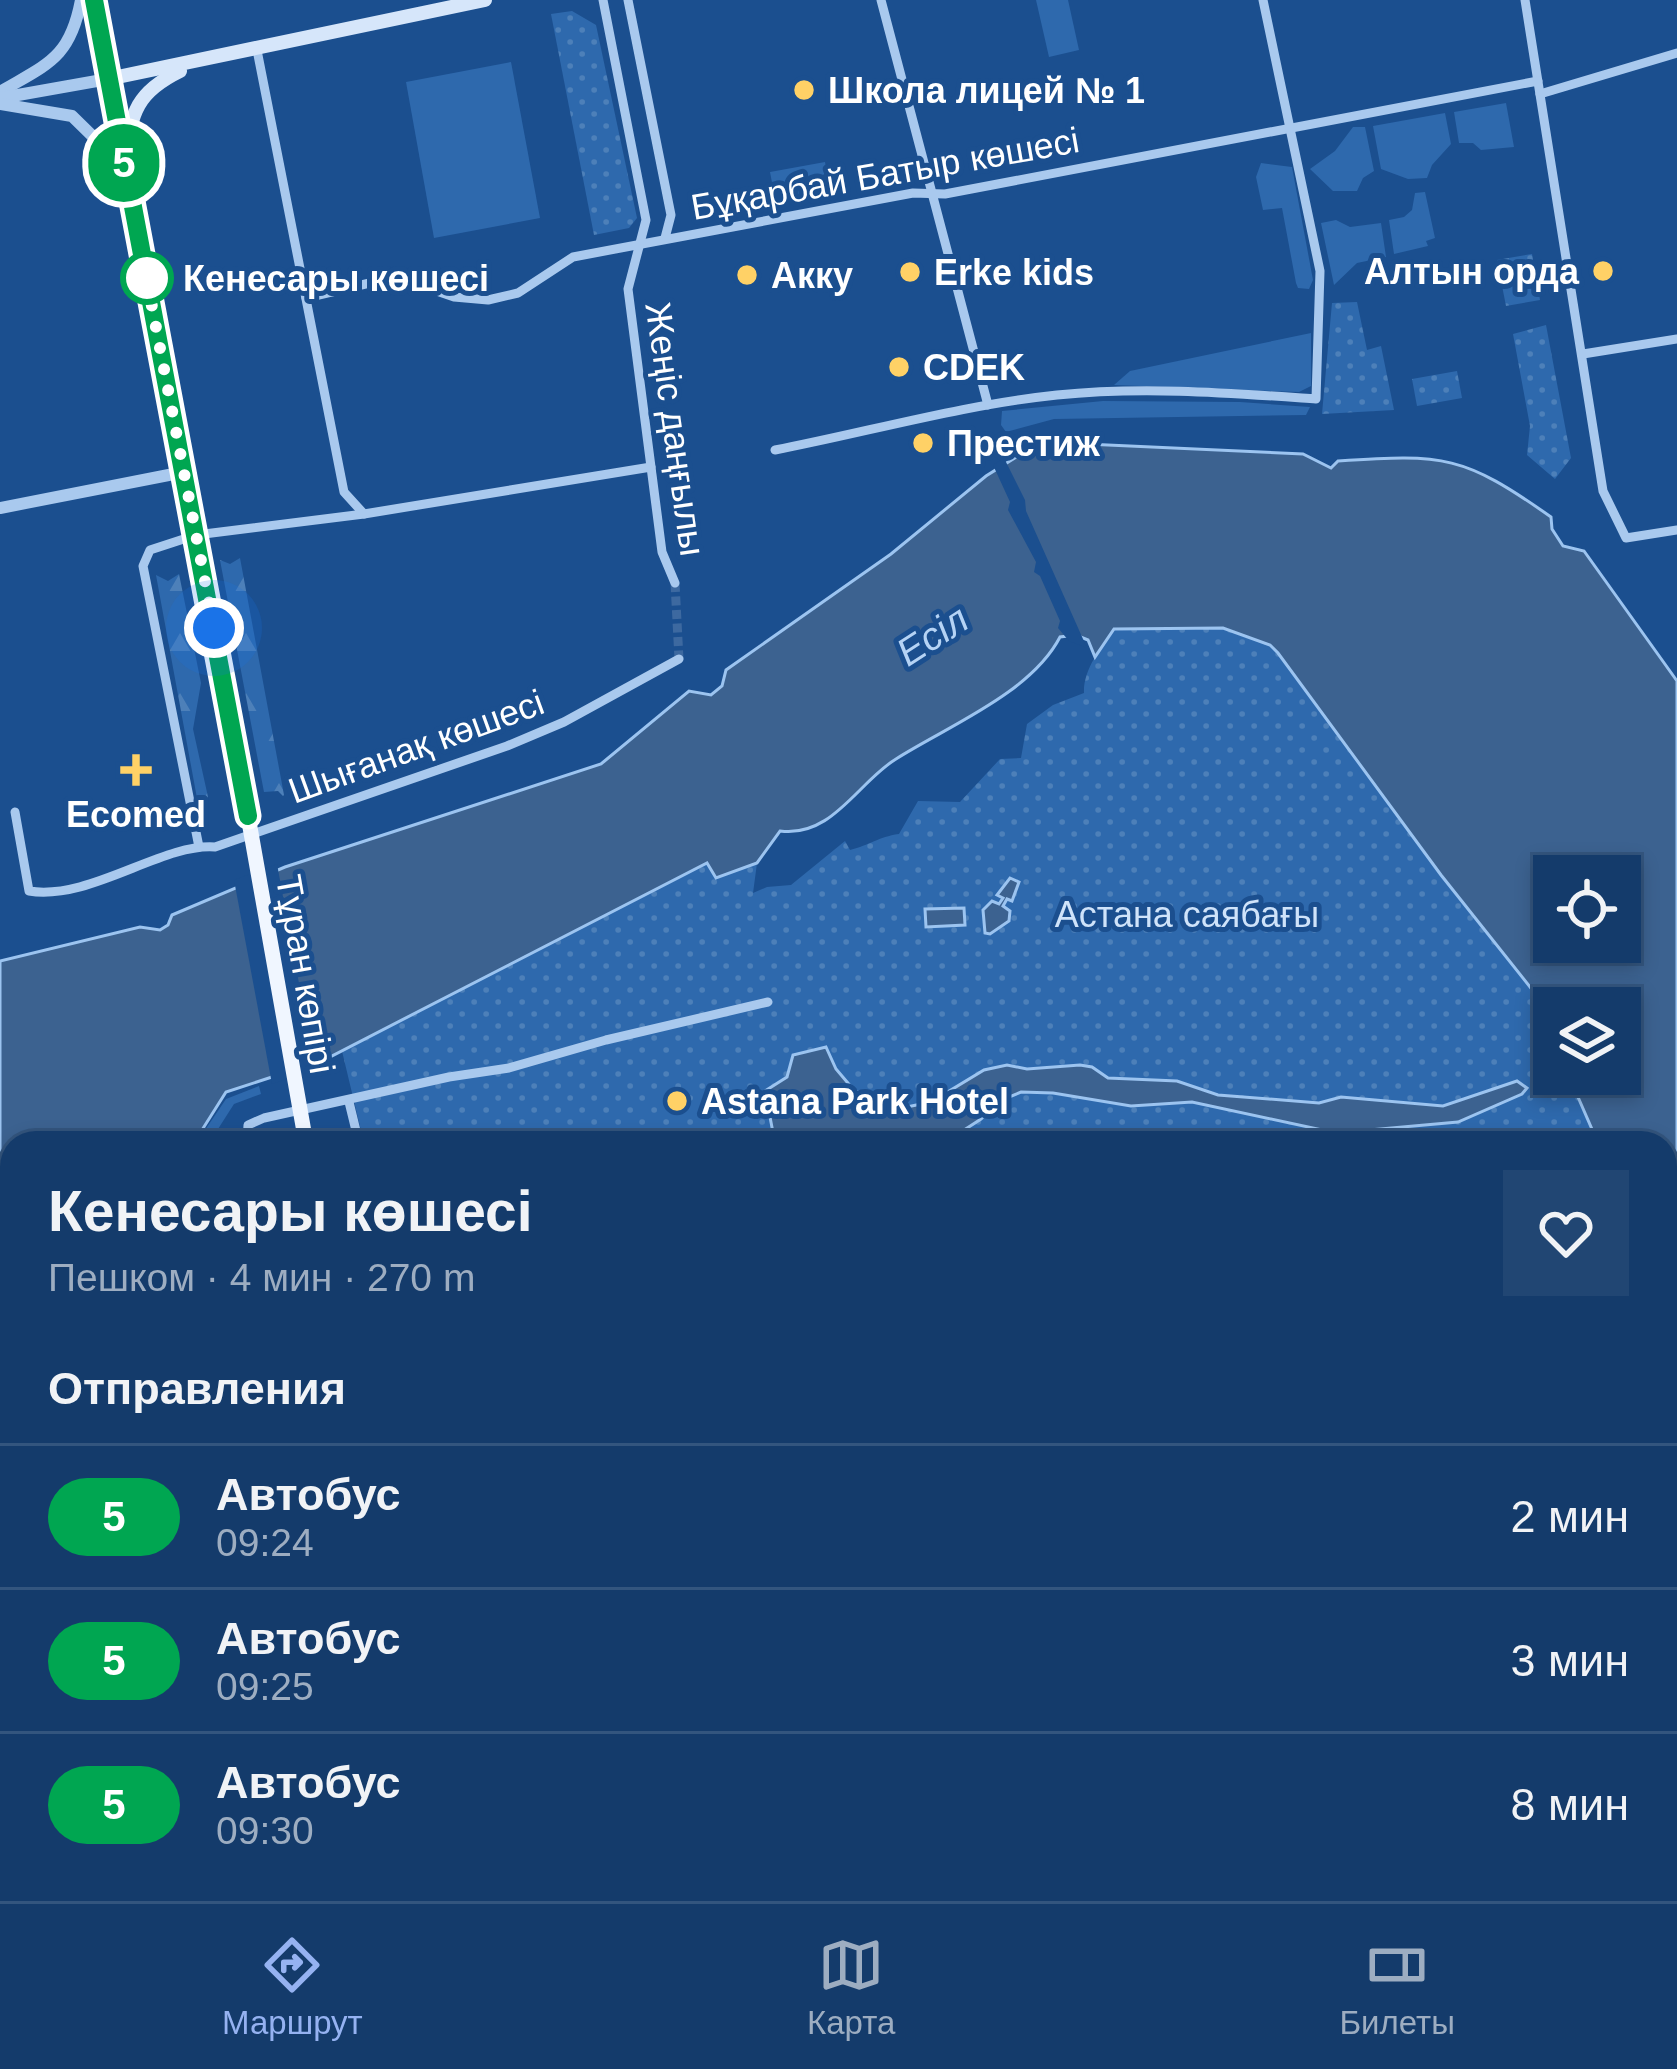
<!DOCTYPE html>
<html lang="ru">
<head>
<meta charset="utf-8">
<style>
  body { margin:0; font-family:Helvetica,sans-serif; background:#214673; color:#f1f3f6; height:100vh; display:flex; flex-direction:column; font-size:45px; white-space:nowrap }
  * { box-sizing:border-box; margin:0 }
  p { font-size:39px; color:#9dadc1 }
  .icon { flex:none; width:66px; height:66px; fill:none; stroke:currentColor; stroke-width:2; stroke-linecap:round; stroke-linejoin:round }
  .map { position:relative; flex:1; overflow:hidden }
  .details { position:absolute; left:0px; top:1131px; width:1677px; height:771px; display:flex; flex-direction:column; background:#143b6b; border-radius:36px 36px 0 0; box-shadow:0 6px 18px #0003,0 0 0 3px #33557e }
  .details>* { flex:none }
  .badge { padding:0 24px; border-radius:39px; font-size:42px; line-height:78px }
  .tools { position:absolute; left:1533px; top:855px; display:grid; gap:24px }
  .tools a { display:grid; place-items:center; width:108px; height:108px; border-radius:0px; background:#143b6b; box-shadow:0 6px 18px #0003,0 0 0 3px #33557e; font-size:60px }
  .you { position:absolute; width:60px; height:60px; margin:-30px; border:9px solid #fff; border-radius:50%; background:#1a73e8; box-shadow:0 0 0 18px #1a73e833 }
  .map>.badge { position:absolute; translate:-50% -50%; box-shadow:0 0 0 6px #fff }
  h2 { padding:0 48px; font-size:45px; line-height:108px }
  .round { display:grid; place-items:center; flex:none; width:126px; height:126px; border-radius:0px; background:#214673 }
  .summary { display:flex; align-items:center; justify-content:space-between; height:204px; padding:0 48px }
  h1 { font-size:57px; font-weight:700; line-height:90px }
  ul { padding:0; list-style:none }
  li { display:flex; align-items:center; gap:36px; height:144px; padding:0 48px; border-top:3px solid #33557e }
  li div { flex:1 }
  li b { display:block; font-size:45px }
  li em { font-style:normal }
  li .badge { min-width:132px; font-weight:700; text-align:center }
  .dock { display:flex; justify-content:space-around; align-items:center; height:168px; border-top:3px solid #33557e; background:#143b6b; font-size:33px; color:#9dadc1 }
  .dock a { display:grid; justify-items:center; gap:6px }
  .dock .on { color:#95b2f1 }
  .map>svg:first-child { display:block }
  .grass { fill:#2e69ad }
  .forest { fill:url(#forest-firs) }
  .park { fill:url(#park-dots) }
  .water { fill:#3c6290; stroke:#9cc4f0; stroke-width:3; fill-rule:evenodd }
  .pier { fill:#1b4f8f }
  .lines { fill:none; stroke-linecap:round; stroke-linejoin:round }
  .minor-tunnel { stroke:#3d69a0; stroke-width:9; stroke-dasharray:9 4.5; stroke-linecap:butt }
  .minor { stroke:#a9c9ee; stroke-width:9 }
  .tertiary { stroke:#a9c9ee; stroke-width:12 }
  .secondary { stroke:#d6e6fa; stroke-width:14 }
  .primary { stroke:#f0f6ff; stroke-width:15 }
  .primary-bridge { stroke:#f0f6ff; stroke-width:15 }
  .line-casing { stroke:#fff; stroke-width:27 }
  .line { stroke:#00a651; stroke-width:18 }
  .walk { stroke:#fff; stroke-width:12; stroke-dasharray:0 21.6 }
  .poi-dot { fill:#ffd166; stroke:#1b4f8f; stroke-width:4.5 }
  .stop-dot { fill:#fff; stroke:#00a651; stroke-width:6 }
  .labels { text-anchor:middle; stroke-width:10; stroke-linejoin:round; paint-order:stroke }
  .poi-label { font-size:36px; font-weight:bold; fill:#fff; stroke:#1b4f8f; text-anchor:start }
  .street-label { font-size:36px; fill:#fff; stroke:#1b4f8f }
  .stop-label { font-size:36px; font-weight:bold; fill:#fff; stroke:#1b4f8f; text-anchor:start }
  .park-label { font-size:36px; fill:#cfe3fa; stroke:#1b4f8f }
  .water-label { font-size:39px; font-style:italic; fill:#b5d3f5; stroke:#1b4f8f }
</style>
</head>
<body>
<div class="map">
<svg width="1677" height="1901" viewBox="0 0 1677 1901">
  <defs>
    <pattern id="forest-firs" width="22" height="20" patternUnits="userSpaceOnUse" patternTransform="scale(3)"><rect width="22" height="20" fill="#2e69ad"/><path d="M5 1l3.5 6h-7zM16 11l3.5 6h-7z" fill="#4d80b9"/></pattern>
    <pattern id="park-dots" width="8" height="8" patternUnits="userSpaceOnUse" patternTransform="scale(3)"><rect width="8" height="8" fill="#2e69ad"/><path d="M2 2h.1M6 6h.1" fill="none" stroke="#4d80b9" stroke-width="1.8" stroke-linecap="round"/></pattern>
  </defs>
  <rect width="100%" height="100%" fill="#1b4f8f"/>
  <!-- grass -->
  <g class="grass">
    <path d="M1036,0H1068L1079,50L1049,57Z"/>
    <path d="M511,62L540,218L434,238L406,82Z"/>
    <path d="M1506,103L1514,147L1481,150L1473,143H1459L1454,112Z"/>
    <path d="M1445,113L1451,144L1432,165L1427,178L1408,179L1381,169L1373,126Z"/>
    <path d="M1353,127H1365L1374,171L1363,178L1357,191H1333L1310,169L1335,151Z"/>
    <path d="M825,162L830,189L775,199L770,172Z"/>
    <path d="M1261,163L1292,167L1313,280L1309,289L1298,288L1296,283L1282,208L1263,210L1256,177Z"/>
    <path d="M1425,192L1435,238L1426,241L1428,246L1394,254L1389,220L1404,217L1412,210L1415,193Z"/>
    <path d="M1336,220L1350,227L1381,223L1386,257L1357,263L1334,285L1321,223Z"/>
    <path d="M1311,333V386L1299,392L1114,385L1130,371Z"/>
    <path d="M1103,401L1240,402L1310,407L1306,415L1054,419L1006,432L1001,425L1002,411Z"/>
    <path d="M259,1086L261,1094L234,1104L211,1140L205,1141L201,1136L226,1099Z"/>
  </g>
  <!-- forest -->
  <g class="forest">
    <path d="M240,558L284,795L283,796L278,791L264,792L220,560L230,564Z"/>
    <path d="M179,574L201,683L193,729L208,797L199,809L156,575L168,581Z"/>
  </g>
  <!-- park -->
  <g class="park">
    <path d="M572,11L596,25L637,218L629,228L594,235L551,14Z"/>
    <path d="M1532,254L1540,300L1506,306L1497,260Z"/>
    <path d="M1357,302L1367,350L1381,346L1394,410L1322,414L1332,303Z"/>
    <path d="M1546,325L1571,458L1555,479L1527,455L1530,426L1513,334Z"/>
    <path d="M1457,371L1462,398L1417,406L1412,379Z"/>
    <path d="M1223,628L1270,645L1278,653L1443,877L1534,992L1551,1004L1554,1074H1568L1598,1143H364L342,1051L708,863L716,877L757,863L753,893L767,887L791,885L845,841L850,850C870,845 878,837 899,834L918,801L960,802L1000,759L1021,758L1027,724L1053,705L1084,693C1083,670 1101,648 1113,629Z"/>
    <path d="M1665,1304L1677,1335V1901H442V1890H1665Z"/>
  </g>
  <!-- water -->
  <g class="water">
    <path d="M1064,443L1303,454L1331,468L1338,461C1445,454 1463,455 1551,517L1552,529L1563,546L1584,551L1677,681V1335L1665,1304V1143H1598L1568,1074H1620V1008L1554,1010L1545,998L1534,992L1441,875L1278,653L1270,645L1223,628L1114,629L1095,657L1088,640L1076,635L1060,637C1031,693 948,726 896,759C858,782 832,838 780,831L757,863L716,878L707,863L324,1060L226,1092L202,1130L184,1143H12V1233L0,1239V961L140,927L160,930L168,925L172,915L285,867L601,764L689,691L711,695L722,686L726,670L891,554L986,476L1021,454ZM1554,876H1620V942H1554Z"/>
    <path d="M1010,878L1019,882L1012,901L1007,899L1003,906L1010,911L1009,921L990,934L985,933L983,910L992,901L999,904L1003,898L997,895Z"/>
    <path d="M964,908L965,925L926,927L925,909Z"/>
    <path d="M826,1047L836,1069L853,1089L880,1106L897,1109L931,1102L984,1070L1007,1065L1027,1069L1080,1065L1092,1067L1108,1078L1177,1081L1218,1095L1319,1103L1341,1097L1443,1106L1517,1081L1527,1088L1522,1094L1458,1122L1336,1133L1192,1102L1131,1106L1053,1093L1021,1092L997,1102L981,1119L944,1143H775L765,1091L787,1077L793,1055Z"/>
  </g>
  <!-- pier -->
  <g class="pier">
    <path d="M1004,458L1025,500L1026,511L1087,648L1069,641L1058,628L1060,621L1040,576L1034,572L1036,562L1008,510L1010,502L993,465Z"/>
    <path d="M277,864L315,1070L272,1084L234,880Z"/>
  </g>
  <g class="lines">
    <!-- minor-tunnel -->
    <path class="minor-tunnel" d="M675,583L679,659"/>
    <!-- minor -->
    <g class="minor">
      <path d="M603,0L646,220L628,289L662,552L675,583"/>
      <path d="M628,0L671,215L665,238"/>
      <path d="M881,0L988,405"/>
      <path d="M1525,0L1603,491L1626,538L1677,530"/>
      <path d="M257,50L344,492L364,514"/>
      <path d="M1540,94L1677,53"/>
      <path d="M306,298L374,282L416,284L454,297L488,300L518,293L573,257L913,193L945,194L1538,81"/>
      <path d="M1583,354L1677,339"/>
      <path d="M775,450C868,432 962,405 1057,395C1143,386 1230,393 1316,399L1320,271L1263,0"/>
      <path d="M15,812L29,891C90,901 162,843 215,847L507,746L564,722L679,659"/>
      <path d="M199,847L143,566L150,550L196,535L364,514L651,467"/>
      <path d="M349,1102L359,1143"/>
      <path d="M247,1143L248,1125L264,1118L449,1077L509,1068L606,1040L768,1002"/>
      <path d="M0,1577L12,1572"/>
      <path d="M923,1890L926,1901"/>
    </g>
    <!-- tertiary -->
    <g class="tertiary">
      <path d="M0,92C47,64 70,59 81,0"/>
      <path d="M1,98L108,79"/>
      <path d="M0,104L72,116L124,167"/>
      <path d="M0,508L184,472"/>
    </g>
    <!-- secondary -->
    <g class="secondary">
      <path d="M108,79L485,0"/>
      <path d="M126,157C131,112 137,92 180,71"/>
    </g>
    <!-- primary -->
    <g class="primary">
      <path d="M94,0L248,816"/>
      <path d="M400,1890V1901"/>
    </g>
    <!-- primary-bridge -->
    <path class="primary-bridge" d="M248,816L306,1143"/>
  </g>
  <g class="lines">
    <defs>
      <path id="line" d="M94,0L248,816"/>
    </defs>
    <!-- line casing -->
    <use href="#line" class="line-casing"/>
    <!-- line -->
    <use href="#line" class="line"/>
    <!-- walk -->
    <path class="walk" d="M147,278L143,260L214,628"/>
  </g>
  <!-- markers -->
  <g class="poi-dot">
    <circle cx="804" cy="90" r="12"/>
    <circle cx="1603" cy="271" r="12"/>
    <circle cx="910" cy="272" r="12"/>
    <circle cx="747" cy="275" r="12"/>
    <circle cx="899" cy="367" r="12"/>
    <circle cx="923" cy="443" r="12"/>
    <path d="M130 752h12v12h12v12h-12v12h-12v-12h-12v-12h12z"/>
    <circle cx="677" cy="1101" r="12"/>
  </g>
  <circle class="stop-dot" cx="147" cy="278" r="24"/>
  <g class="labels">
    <!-- poi labels -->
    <g class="poi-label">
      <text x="828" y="103">Школа лицей № 1</text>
      <text x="1579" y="284" text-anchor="end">Алтын орда</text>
      <text x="934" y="285">Erke kids</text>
      <text x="771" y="288">Акку</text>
      <text x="923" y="380">CDEK</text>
      <text x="947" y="456">Престиж</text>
      <text x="136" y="827" text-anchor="middle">Ecomed</text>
      <text x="701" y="1114">Astana Park Hotel</text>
    </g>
    <!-- street labels -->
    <g class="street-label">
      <text transform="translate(885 173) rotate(-10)" y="13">Бұқарбай Батыр көшесі</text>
      <text transform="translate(676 429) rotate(82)" y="13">Жеңіс даңғылы</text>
      <text transform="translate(416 746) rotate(-20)" y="13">Шығанақ көшесі</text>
      <text transform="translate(306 974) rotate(80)" y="13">Тұран көпірі</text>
    </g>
    <!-- stop labels -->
    <g class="stop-label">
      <text x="183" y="291">Кенесары көшесі</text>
    </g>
    <!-- park labels -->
    <g class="park-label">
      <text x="1187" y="927">Астана саябағы</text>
    </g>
    <!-- water labels -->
    <g class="water-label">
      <text transform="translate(932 635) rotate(-33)" y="14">Есіл</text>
    </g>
  </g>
</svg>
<div class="tools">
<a><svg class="icon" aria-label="locate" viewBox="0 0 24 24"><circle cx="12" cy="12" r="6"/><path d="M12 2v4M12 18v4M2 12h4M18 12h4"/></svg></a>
<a><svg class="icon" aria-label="layers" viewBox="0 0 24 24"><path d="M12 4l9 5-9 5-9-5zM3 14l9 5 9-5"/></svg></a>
</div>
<div class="you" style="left:214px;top:628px"></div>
<b class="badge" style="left:124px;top:163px;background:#00a651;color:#fff">5</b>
<section class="details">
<div class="summary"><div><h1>Кенесары көшесі</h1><p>Пешком · 4 мин · 270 m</p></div><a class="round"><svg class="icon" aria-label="heart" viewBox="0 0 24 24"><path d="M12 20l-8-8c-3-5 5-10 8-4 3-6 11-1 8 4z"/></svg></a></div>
<h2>Отправления</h2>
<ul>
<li><span class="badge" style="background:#00a651;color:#fff">5</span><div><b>Автобус</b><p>09:24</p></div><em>2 мин</em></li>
<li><span class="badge" style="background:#00a651;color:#fff">5</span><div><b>Автобус</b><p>09:25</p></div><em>3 мин</em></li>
<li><span class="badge" style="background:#00a651;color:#fff">5</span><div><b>Автобус</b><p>09:30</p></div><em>8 мин</em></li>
</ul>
</section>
</div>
<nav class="dock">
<a class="on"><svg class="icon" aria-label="directions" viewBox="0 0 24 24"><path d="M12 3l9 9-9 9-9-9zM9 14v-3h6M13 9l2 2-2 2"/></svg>Маршрут</a>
<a><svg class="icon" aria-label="map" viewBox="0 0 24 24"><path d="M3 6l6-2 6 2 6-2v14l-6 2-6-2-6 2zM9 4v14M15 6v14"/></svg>Карта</a>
<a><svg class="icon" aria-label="tickets" viewBox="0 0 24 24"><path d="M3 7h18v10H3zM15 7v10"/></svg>Билеты</a>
</nav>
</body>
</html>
